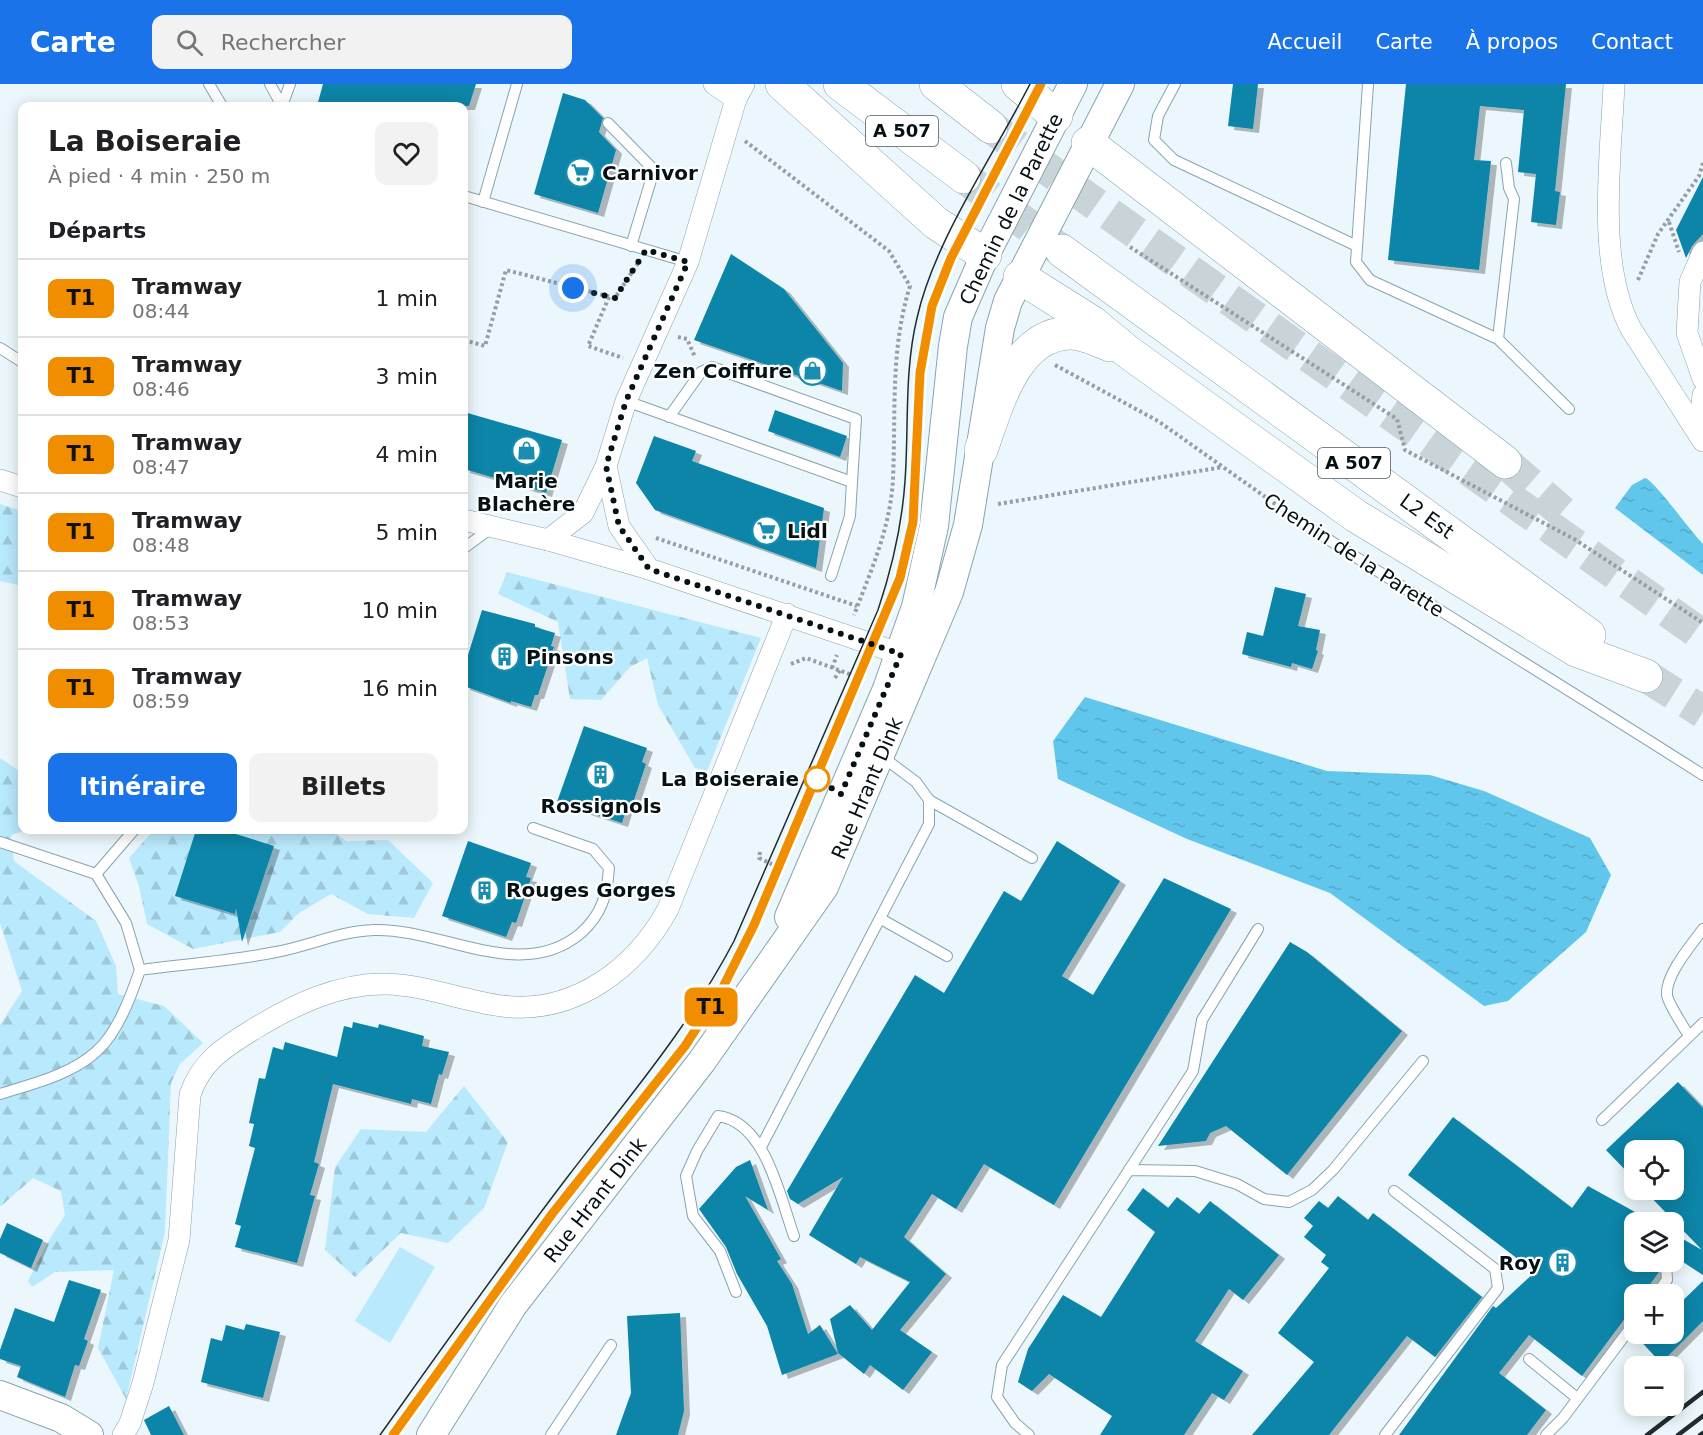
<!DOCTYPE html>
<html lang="fr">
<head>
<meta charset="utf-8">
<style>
  body { margin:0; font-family:"DejaVu Sans",sans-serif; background:#f2f2f2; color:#202124; height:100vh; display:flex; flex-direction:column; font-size:22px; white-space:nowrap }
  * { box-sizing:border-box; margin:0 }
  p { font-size:20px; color:#757577 }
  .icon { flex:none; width:33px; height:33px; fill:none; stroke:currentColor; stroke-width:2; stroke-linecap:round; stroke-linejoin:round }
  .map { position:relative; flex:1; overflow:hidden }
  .sheet { position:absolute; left:18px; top:18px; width:450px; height:732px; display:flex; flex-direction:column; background:#fff; border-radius:12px; box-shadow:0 3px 15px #0003 }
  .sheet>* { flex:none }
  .badge { padding:0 12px; border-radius:9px; font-size:21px; line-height:39px }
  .buttons { position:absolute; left:1624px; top:1056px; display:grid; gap:12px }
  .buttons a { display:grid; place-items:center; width:60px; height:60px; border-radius:12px; background:#fff; box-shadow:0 3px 15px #0003; font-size:30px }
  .you { position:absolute; width:30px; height:30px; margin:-15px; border:4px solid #fff; border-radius:50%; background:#1a73e8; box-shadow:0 0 0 9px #1a73e833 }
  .map>.badge { position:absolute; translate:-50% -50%; box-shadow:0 0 0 3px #fff }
  h2 { padding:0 30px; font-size:22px; line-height:54px }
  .round { display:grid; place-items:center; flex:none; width:63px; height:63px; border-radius:12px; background:#f2f2f2 }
  .headline { display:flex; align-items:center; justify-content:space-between; height:102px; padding:0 30px }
  h1 { font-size:28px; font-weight:700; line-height:45px }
  .cta { display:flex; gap:12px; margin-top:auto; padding:12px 30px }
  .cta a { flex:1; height:69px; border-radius:12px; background:#1a73e8; color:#fff; font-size:24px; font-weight:700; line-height:69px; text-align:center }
  .cta a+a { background:#f2f2f2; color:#202124 }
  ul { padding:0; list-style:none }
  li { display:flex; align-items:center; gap:18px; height:78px; padding:0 30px; border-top:2px solid #e0e0e0 }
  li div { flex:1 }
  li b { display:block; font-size:22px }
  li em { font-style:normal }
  li .badge { min-width:66px; font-weight:700; text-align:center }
  header { display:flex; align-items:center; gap:36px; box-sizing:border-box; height:84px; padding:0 30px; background:#1a73e8; color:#fff }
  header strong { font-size:28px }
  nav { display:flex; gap:33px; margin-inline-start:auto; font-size:21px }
  .search { width:420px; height:54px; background:#f2f2f2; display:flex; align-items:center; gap:15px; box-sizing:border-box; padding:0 21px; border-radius:12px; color:#757577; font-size:22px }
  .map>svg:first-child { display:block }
  .forest { fill:url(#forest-firs) }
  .pitch { fill:#b9e9fc }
  .water { fill:url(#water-ripples) }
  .building { fill:#0885a8; filter:url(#shadow) }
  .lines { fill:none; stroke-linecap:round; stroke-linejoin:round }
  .highway-tunnel { stroke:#c9d4d9; stroke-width:33; stroke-dasharray:33 16; stroke-linecap:butt }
  .lane-casing { stroke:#87a4b0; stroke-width:12 }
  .street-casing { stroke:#87a4b0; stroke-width:22 }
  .secondary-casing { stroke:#87a4b0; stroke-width:30 }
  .highway-casing { stroke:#87a4b0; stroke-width:34 }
  .path { stroke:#949fa4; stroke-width:4; stroke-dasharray:3 3; stroke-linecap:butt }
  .lane { stroke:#fff; stroke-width:10 }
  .street { stroke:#fff; stroke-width:21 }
  .secondary { stroke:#fff; stroke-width:28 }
  .highway { stroke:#fff; stroke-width:33 }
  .tram { stroke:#212c30; stroke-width:1.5 }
  .rail { stroke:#212c30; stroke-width:4.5 }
  .line-casing { stroke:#fff; stroke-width:14 }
  .line { stroke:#f18e00; stroke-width:9 }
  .walk { stroke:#061115; stroke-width:6; stroke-dasharray:0 10.8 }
  .stop-dot { fill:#fff; stroke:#f18e00; stroke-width:3 }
  .labels { text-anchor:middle; stroke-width:4.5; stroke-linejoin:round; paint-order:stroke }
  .shield { fill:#fff; stroke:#51585b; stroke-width:1.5 }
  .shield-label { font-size:18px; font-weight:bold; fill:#061115 }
  .poi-label { font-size:20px; font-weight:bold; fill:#061115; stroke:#fff; text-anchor:start }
  .street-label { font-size:20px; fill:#061115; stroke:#fff }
  .stop-label { font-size:20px; font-weight:bold; fill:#061115; stroke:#fff; text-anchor:end }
</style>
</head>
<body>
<header>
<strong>Carte</strong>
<div class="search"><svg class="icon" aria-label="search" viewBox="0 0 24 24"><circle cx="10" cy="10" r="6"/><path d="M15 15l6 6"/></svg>Rechercher</div>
<nav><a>Accueil</a><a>Carte</a><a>À propos</a><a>Contact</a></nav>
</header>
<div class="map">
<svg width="1703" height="1351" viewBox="0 0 1703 1351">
  <defs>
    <pattern id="forest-firs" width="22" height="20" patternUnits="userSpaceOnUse" patternTransform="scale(1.5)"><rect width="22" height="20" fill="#b9e9fc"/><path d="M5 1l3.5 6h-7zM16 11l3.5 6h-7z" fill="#9ec7d7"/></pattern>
    <pattern id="water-ripples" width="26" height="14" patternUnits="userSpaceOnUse" patternTransform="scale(1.5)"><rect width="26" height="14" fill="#61c6eb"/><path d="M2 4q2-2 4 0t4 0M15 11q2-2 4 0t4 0" fill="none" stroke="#53a9c9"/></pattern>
    <filter id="shadow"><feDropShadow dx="6" dy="4" stdDeviation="0" flood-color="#0004"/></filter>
  </defs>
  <rect width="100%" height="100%" fill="#ebf7fc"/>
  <!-- forest -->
  <g class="forest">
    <path d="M0,420L22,427V502L0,497Z"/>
    <path d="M507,488L761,554L707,687L695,684L658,621L647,574L630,583L601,616L570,615L558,538L498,510Z"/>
    <path d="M0,674L22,689V746H27L11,751L14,777L96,837L116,882L118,910L164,922L203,959L180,980L171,999L165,1148L126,1315L98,1264L114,1186L55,1188L32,1203L28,1197L49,1156L65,1131L61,1107L33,1094L0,1123V941L22,907L0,839Z"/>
    <path d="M154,746H332L346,757L388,756L433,799L414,834L368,830L331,810L299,829L280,848L193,865L147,840L139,802L129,774Z"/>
    <path d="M464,1002L508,1058L484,1124L448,1159L401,1149L355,1193L325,1166L335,1083L361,1045L426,1048Z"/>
  </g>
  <!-- pitch -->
  <path class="pitch" d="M400,1163L435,1183L390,1259L355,1237Z"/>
  <!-- water -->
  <g class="water">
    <path d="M1645,394C1654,396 1691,448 1703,460V491L1615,424L1632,401Z"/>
    <path d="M1085,613L1327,687L1430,691L1484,707L1590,754L1611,791L1586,848L1508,917L1484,922L1330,809L1187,755L1058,695L1053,657Z"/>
  </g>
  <!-- building -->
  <g class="building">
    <path d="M323,0H476L469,22H317Z"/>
    <path d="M1233,0H1258L1253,45L1228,42Z"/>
    <path d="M1406,0H1566L1555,107L1560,108L1556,141L1531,138L1536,90L1518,88L1524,26L1480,22L1474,76L1491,77L1479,186L1388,176Z"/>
    <path d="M563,9L585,16L603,34L599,48L616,66L598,129L534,110Z"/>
    <path d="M1703,93V150L1692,162L1686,174L1676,146Z"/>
    <path d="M731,170L784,205L843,279L842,307L694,256Z"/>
    <path d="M775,326L847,352L840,373L768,347Z"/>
    <path d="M464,328L562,356L546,409L464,385Z"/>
    <path d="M654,352L696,367L692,377L824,424L816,484L655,426L636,399Z"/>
    <path d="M1275,503L1306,510L1298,542L1320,546L1316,566L1318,567L1312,585L1292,579L1291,583L1242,570L1247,548L1263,552Z"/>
    <path d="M482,526L535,540V543L555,549L551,562L554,563L538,611H535L531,623L511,617V619L464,602V584Z"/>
    <path d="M584,642L647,664L642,678L646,680L631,725L627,723L622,739L557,718Z"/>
    <path d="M196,746H223L274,762L242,858L236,824L235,830L175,812Z"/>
    <path d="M468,757L531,779L526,793L531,794L516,839L512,838L506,853L442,832Z"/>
    <path d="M1057,757L1120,797L1062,892L1093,911L1164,794L1231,825L1054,1121L984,1080L956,1125L932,1110L904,1153L946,1190L900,1246L932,1268L903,1306L870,1281L864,1290L838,1269L830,1235L850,1221L872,1246L910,1198L860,1173L856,1180L809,1151L843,1093L798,1120L790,1115L787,1107L915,891L944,909L1004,807L1021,817Z"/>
    <path d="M1290,858L1307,868L1402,947L1287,1091L1226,1042L1210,1049L1206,1057L1158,1062Z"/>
    <path d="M353,938L378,944L379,940L424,952L422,962L449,968L442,991L439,990L431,1020L412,1015L411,1020L333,1000L314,1078L319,1080L310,1111L315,1112L297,1179L235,1163L241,1142L235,1140L255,1064L249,1062L254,1040L249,1039L259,994L265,995L273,963L283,966L285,958L337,973L344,942L352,944Z"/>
    <path d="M1678,998L1703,1024V1191L1674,1172V1150L1702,1166L1644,1106H1674V1066H1635V1096L1606,1066Z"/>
    <path d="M1453,1033L1572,1124L1588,1102L1635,1128V1178H1646L1659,1188L1643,1210H1635V1221L1582,1292L1529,1251L1499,1289L1546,1326L1527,1351H1399L1493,1222L1496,1224L1535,1188L1408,1091Z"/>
    <path d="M750,1076L768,1126L745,1112L781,1175L777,1177L792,1200L808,1250L820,1241L838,1270L782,1291L767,1242L737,1190L726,1163L699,1125L736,1083Z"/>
    <path d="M1143,1104L1168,1124L1177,1113L1199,1130L1210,1117L1279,1171L1243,1216L1229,1205L1195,1257L1243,1287L1224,1316L1212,1309L1184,1351H1100L1112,1332L1049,1290L1032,1307L1018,1298L1028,1265L1063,1211L1101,1233L1155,1148L1127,1126Z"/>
    <path d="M1338,1112L1368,1136L1373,1129L1482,1213L1435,1273L1407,1252L1329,1351H1252L1314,1278L1278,1249L1329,1184L1321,1178L1326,1171L1304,1153L1313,1142L1304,1134L1319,1117L1328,1124Z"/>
    <path d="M7,1139L43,1156L31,1184L0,1169V1155Z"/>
    <path d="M69,1196L101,1206L84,1255L88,1257L79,1282L75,1281L65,1313L17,1293L21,1282L0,1275V1266L15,1224L54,1238Z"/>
    <path d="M1703,1197V1237L1661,1279L1635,1251L1674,1250V1225Z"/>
    <path d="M680,1229L684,1327L678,1351H616L631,1309L627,1232Z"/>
    <path d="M246,1240L280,1248L263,1314L201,1298L211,1254L222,1257L226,1241L244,1246Z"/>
    <path d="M169,1322L184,1351H151L144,1336Z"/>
  </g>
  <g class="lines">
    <!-- highway-tunnel -->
    <g class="highway-tunnel">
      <path d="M991,43L1087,114L1703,552"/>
      <path d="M964,93L1062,167"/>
      <path d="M1505,378L1562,428"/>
      <path d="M1646,592L1703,628"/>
    </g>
    <defs>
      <g id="lane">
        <path d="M209,0L222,22"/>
        <path d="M270,0L282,22"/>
        <path d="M1175,0L1158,32L1154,56L1174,76L1357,162"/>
        <path d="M1368,0L1356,178L1370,196L1498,255L1569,325"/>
        <path d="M282,22L290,0"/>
        <path d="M608,39L654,86L631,162"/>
        <path d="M464,112L688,178"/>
        <path d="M483,118L517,0"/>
        <path d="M1498,255L1514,115L1509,104L1506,79"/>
        <path d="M0,264L22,278"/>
        <path d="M626,317L852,398L856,335L712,283L701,288L669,333"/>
        <path d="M1295,434C1430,522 1567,604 1703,691"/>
        <path d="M464,464L493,443"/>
        <path d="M831,492L850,432L852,398"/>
        <path d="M929,716L1032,774"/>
        <path d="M134,746L96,790L126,839L140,886"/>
        <path d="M0,758L96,790"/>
        <path d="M881,835L947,872"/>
        <path d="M1689,952C1684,943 1668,920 1667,911C1665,891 1692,860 1703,845"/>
        <path d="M0,1010C32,1000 71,991 97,967C118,948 131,912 140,886C185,880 232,877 276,868C309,862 340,847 374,846C442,844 521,900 581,849C602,830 607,811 609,784L593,765L533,744"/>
        <path d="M1602,1036L1703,939"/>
        <path d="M761,1063L929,740V716L916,698L880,671"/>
        <path d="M1129,1086L1193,987L1202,936L1258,845"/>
        <path d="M736,1208L720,1167L693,1132L686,1092L697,1067L718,1032C766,1038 780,1114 794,1152"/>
        <path d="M1656,1210L1667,1196L1666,1178"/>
        <path d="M1529,1275L1577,1314"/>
        <path d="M551,1351L611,1261"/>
        <path d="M1029,1351L1015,1339L997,1313L1002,1281L1129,1086L1195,1087L1237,1100L1264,1115L1289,1118L1312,1106L1333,1086L1423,977"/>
        <path d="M1385,1351L1498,1204L1495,1185L1394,1107"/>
        <path d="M1546,1351L1563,1334L1635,1238"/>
      </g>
      <g id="street">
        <path d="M714,0L736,15"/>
        <path d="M1614,0C1611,73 1596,179 1631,245L1703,357"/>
        <path d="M1703,168L1690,198L1687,249L1703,295"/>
        <path d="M1699,351L1703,311"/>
        <path d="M606,382L619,442L649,485"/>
        <path d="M0,396L22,403"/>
        <path d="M464,436L548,456L649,485L913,574"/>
        <path d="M548,456L583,429L606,382L626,317L688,178L736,15L744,0"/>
        <path d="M123,1351L130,1339L143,1299L179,1156L190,1011C201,977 225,963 254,945C294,921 338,899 386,900C426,901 463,917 502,922C574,931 635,885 668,825L787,530"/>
      </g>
      <g id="secondary">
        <path d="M789,833L887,605L916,523L934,442L953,262L958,233L985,171L1073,0"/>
        <path d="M0,1311L61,1334L89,1351"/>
        <path d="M431,1351L513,1221L702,977L824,803L949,508L968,441L1000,244L1008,217L1120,0"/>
      </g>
      <g id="highway">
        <path d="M782,0L936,139L985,171"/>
        <path d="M840,0L964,93"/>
        <path d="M936,0L991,43"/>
        <path d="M1018,0L1056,32"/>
        <path d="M1088,59L1505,378"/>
        <path d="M1062,167L1589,551"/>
        <path d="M1020,193L1093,239L1128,268L1356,432L1576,566L1646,592"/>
        <path d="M981,366C996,325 1014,250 1070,249C1083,249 1098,256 1110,261"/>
      </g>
    </defs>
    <!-- lane casing -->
    <use href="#lane" class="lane-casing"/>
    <!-- street casing -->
    <use href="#street" class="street-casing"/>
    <!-- secondary casing -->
    <use href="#secondary" class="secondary-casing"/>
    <!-- highway casing -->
    <use href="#highway" class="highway-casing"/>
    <!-- path -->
    <g class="path">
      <path d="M745,57L889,167L910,202C890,266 896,328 893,394C891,442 871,487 854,531"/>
      <path d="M1669,138L1679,168"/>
      <path d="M1130,163L1397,335L1405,366L1574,455L1703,539"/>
      <path d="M1638,196L1658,150L1699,92L1703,79"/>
      <path d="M609,213L588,262L623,274"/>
      <path d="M678,253L687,255L695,273"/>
      <path d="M464,256L485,262L506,186L615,214L638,179"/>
      <path d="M1055,281L1158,337L1281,424"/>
      <path d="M998,420L1223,383"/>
      <path d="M656,454L857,522"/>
      <path d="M791,580L806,574L863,595"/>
      <path d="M832,584L837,571"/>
      <path d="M835,594L840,586"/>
      <path d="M760,768L759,774L782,785"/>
    </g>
    <!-- lane -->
    <use href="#lane" class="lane"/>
    <!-- street -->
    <use href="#street" class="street"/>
    <!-- secondary -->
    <use href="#secondary" class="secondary"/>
    <!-- highway -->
    <use href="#highway" class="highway"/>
    <!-- tram -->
    <g class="tram">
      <path d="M380,1351C442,1264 504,1176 569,1091C628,1014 689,943 734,857L878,526C892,484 902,442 905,397C909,342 904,288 917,234C934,157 994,71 1030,0"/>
      <path d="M393,1351L552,1130L685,962L723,904L754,841L900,494L913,438L920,289L932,222L951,174L1041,0"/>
    </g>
    <!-- rail -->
    <g class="rail">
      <path d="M1647,1351L1703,1308"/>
      <path d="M1678,1351L1703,1332"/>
      <path d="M1700,1351L1703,1349"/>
    </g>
  </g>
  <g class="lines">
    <defs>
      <path id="line" d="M393,1351L552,1130L685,962L723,903L754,841L900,494L913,438L920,289L932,222L951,174L1041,0"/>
    </defs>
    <!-- line casing -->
    <use href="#line" class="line-casing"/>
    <!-- line -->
    <use href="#line" class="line"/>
    <!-- walk -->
    <path class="walk" d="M573,204L615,214L646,166L688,178L626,317L606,382L619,442L649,485L901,570L841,710L817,695"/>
  </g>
  <!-- icons -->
  <defs>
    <symbol id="supermarket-ring" viewBox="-11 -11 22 22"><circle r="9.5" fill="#fff" stroke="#188db0" stroke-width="1.5"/><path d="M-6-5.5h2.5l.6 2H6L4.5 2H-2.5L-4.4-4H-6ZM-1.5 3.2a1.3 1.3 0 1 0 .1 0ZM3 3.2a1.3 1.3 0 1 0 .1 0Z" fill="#188db0"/></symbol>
    <symbol id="shop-ring" viewBox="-11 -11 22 22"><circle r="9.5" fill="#fff" stroke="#188db0" stroke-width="1.5"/><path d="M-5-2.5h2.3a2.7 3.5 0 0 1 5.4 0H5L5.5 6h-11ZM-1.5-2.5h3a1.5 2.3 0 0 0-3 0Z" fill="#188db0"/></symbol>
    <symbol id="building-ring" viewBox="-11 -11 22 22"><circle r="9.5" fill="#fff" stroke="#188db0" stroke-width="1.5"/><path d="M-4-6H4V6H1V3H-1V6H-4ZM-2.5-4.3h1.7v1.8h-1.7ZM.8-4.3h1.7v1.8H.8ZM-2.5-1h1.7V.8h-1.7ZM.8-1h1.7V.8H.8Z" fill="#188db0"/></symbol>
  </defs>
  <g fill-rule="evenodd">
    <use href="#supermarket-ring" x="564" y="72" width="33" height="33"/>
    <use href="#shop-ring" x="796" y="270" width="33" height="33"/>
    <use href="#shop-ring" x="510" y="350" width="33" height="33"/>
    <use href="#supermarket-ring" x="750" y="430" width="33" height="33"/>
    <use href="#building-ring" x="488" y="556" width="33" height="33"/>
    <use href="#building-ring" x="584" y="674" width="33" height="33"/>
    <use href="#building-ring" x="468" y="790" width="33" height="33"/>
    <use href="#building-ring" x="1546" y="1162" width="33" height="33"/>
  </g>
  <!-- markers -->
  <circle class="stop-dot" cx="817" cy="695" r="12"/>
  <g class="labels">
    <!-- shield labels -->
    <g class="shield">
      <rect x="866" y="32" width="72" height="30" rx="4.5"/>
      <rect x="1318" y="364" width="72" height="30" rx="4.5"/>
    </g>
    <g class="shield-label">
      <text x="902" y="53">A 507</text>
      <text x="1354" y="385">A 507</text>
    </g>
    <!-- poi labels -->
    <g class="poi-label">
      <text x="602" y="96">Carnivor</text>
      <text x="792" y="294" text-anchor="end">Zen Coiffure</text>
      <text x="526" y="404" text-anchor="middle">Marie<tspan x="526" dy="23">Blachère</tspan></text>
      <text x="787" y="454">Lidl</text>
      <text x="526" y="580">Pinsons</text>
      <text x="601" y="729" text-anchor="middle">Rossignols</text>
      <text x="506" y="813">Rouges Gorges</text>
      <text x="1541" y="1186" text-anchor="end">Roy</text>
    </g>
    <!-- street labels -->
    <g class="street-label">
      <text transform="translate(1011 125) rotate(-64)" y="7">Chemin de la Parette</text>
      <text transform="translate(1427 432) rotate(36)" y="7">L2 Est</text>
      <text transform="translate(1354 471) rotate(33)" y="7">Chemin de la Parette</text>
      <text transform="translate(867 704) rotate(-67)" y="7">Rue Hrant Dink</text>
      <text transform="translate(595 1116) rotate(-52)" y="7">Rue Hrant Dink</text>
    </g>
    <!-- stop labels -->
    <g class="stop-label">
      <text x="799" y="702">La Boiseraie</text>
    </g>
  </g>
</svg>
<div class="buttons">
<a><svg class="icon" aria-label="locate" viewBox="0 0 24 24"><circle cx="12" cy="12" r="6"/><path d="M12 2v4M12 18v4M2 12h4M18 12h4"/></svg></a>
<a><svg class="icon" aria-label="layers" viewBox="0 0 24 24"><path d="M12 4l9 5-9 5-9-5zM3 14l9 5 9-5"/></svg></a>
<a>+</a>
<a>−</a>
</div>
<div class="you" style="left:573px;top:204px"></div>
<b class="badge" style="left:711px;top:923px;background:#f18e00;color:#111">T1</b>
<section class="sheet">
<div class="headline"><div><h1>La Boiseraie</h1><p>À pied · 4 min · 250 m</p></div><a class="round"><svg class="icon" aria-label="heart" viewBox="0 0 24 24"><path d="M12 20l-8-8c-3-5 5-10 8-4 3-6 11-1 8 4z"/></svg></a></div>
<h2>Départs</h2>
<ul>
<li><span class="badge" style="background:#f18e00;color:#111">T1</span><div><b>Tramway</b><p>08:44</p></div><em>1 min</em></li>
<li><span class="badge" style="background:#f18e00;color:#111">T1</span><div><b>Tramway</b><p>08:46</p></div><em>3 min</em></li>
<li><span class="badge" style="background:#f18e00;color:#111">T1</span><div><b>Tramway</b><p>08:47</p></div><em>4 min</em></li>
<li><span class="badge" style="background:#f18e00;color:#111">T1</span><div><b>Tramway</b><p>08:48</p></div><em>5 min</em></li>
<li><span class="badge" style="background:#f18e00;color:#111">T1</span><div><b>Tramway</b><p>08:53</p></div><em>10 min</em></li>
<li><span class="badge" style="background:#f18e00;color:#111">T1</span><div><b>Tramway</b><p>08:59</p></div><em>16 min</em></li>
</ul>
<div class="cta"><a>Itinéraire</a><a>Billets</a></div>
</section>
</div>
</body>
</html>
